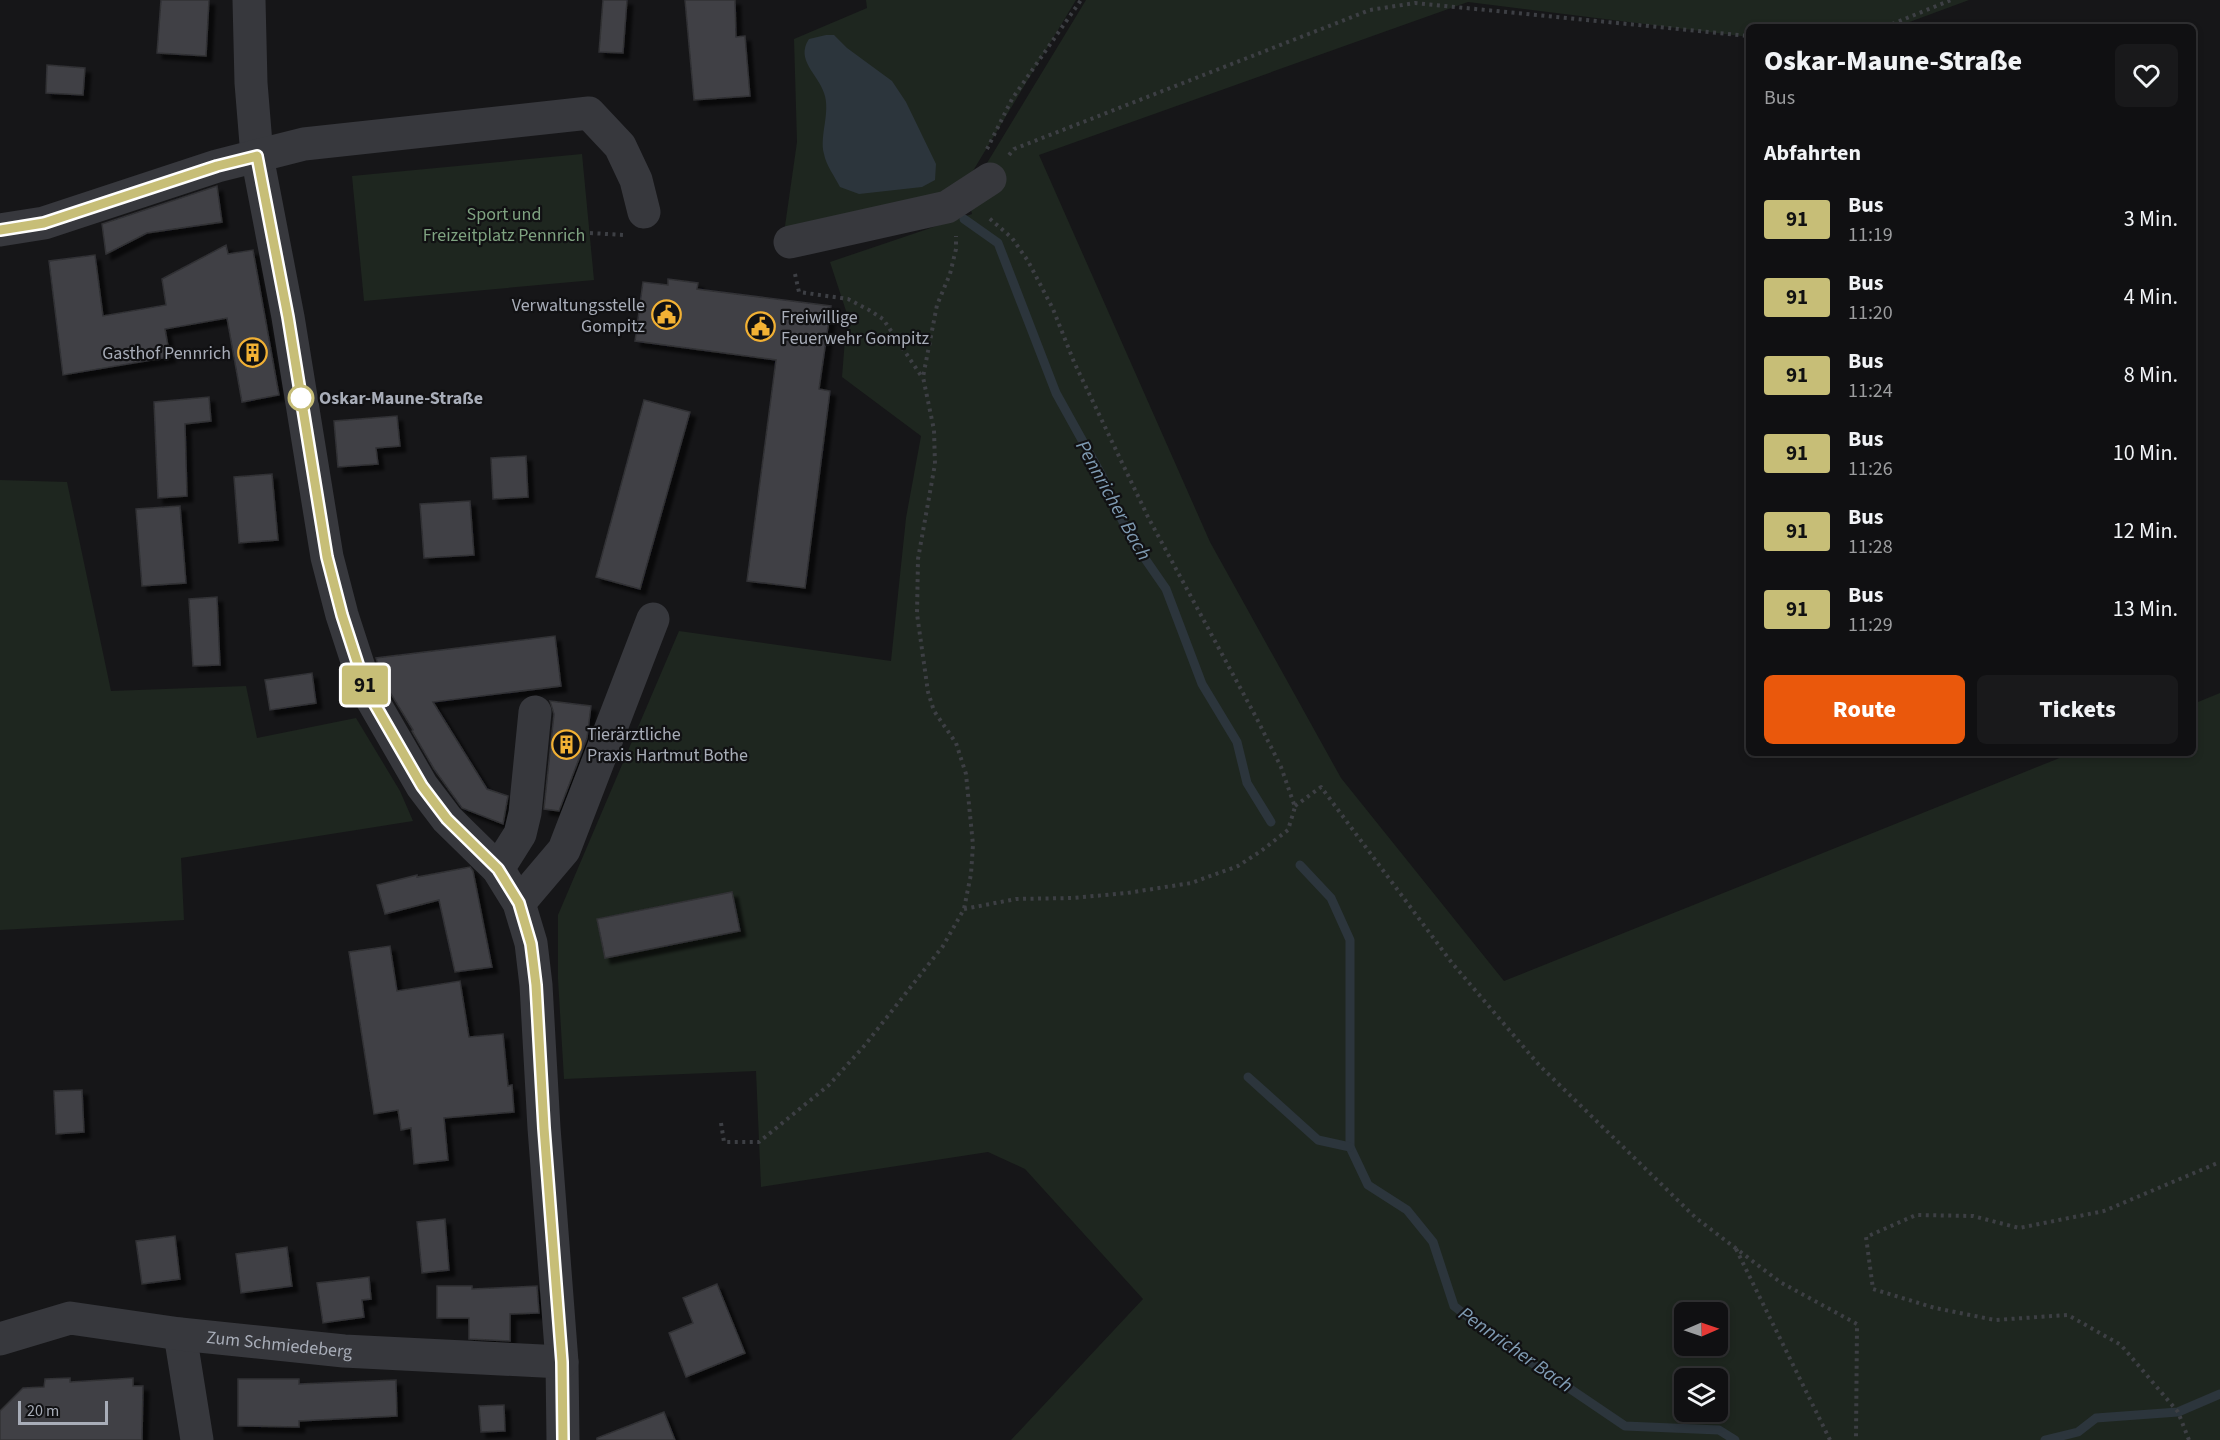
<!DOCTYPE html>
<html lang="de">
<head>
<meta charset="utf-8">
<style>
  body { margin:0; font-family:"Source Sans 3",sans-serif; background:#19191b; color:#f1f3f6; height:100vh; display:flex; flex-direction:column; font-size:22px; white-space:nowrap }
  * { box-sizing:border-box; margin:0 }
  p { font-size:20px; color:#9c9d9f }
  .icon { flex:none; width:33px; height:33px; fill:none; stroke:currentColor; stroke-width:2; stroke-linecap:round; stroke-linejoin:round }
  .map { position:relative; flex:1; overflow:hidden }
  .drawer { position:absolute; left:1746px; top:24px; width:450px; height:732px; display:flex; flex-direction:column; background:#101012; border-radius:9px; box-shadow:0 3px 9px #0003,0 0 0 2px #303032 }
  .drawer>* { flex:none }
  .badge { padding:0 12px; border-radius:4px; font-size:21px; line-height:39px }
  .needle { width:39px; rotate:88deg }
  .buttons { position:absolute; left:1674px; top:1302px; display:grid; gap:12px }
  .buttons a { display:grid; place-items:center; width:54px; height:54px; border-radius:9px; background:#101012; box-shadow:0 3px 9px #0003,0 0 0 2px #303032; font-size:30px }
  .scale { position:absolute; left:18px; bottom:15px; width:90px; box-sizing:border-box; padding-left:6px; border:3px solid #a8adb8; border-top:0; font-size:16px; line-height:21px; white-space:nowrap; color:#a8adb8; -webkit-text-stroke:4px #111113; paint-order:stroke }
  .map>.badge { position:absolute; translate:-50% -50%; box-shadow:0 0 0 3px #fff }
  h2 { padding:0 18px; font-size:22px; line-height:54px }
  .round { display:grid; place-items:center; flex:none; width:63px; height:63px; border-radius:9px; background:#19191b }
  .overview { display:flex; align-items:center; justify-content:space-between; height:102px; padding:0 18px }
  h1 { font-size:28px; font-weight:800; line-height:45px }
  .button { display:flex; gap:12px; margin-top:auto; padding:12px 18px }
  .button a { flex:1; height:69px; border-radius:9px; background:#ea580c; color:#fff; font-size:24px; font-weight:800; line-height:69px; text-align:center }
  .button a+a { background:#19191b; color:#f1f3f6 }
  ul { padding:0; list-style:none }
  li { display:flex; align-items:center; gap:18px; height:78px; padding:0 18px }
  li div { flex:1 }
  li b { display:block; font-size:22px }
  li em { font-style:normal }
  li .badge { min-width:66px; font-weight:700; text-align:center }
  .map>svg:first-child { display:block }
  .green { fill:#1e261f; fill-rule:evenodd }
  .water { fill:#2c353c }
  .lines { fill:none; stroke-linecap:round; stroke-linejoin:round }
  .stream { stroke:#2c353c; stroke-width:9 }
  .building { fill:#404145; stroke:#303034; stroke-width:1.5; filter:url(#shadow) }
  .path { stroke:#3d3f44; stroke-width:4; stroke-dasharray:3 4.5; stroke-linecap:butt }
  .minor { stroke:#37383d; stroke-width:33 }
  .line-casing { stroke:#fff; stroke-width:14 }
  .line { stroke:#c7be77; stroke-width:9 }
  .stop-dot { fill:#fff; stroke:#c7be77; stroke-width:3 }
  .labels { text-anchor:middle; stroke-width:4.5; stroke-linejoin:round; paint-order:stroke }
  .park-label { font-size:18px; fill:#7fa381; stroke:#111113 }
  .poi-label { font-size:18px; fill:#a8adb8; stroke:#111113; text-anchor:end }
  .stop-label { font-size:18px; font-weight:bold; fill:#a8adb8; stroke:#111113; text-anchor:start }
  .street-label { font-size:18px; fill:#a8adb8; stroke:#111113 }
  .water-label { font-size:20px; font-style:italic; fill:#7f9bb3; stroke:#111113 }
</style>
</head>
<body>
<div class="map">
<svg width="2220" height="1440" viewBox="0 0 2220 1440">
  <defs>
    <filter id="shadow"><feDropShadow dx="5.5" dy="5.5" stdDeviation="1.5" flood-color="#0009"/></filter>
  </defs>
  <rect width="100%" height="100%" fill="#161618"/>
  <!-- green -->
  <g class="green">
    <path d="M866,0H1076L956,199L784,233L797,142L794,39L867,8Z"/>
    <path d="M1086,0H1969L1896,27H1749V37L1468,2L1039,155L1210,542L1341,778L1504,981L2072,753H2193V704L2220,693V1440H1011L1143,1299L1025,1169L988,1152L761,1187L756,1071L564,1079L558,979V915L679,631L891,661L906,518L921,436L842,377L847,314L830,262L972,214L967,196ZM1684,1312H1718V1346H1684ZM1684,1378H1718V1412H1684Z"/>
    <path d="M582,154L594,280L364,301L352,176Z"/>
    <path d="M0,480L67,482L111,691L246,686L257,738L356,718L400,791L413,821L181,858L184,920L0,930Z"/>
  </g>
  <!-- water -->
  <path class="water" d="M826,35H834L847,48L892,81L906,102L936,164L935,180L922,187L859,194L840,187C835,177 826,165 824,154C819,136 831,112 824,93C818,74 795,60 809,39Z"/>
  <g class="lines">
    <!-- stream -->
    <g class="stream">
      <path d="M964,219L998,243L1056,393L1102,476L1130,537L1166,589L1202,684L1237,742L1247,783L1271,822"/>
      <path d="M1300,865L1331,898L1350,940V1147L1368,1185L1407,1210L1433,1242L1454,1306L1495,1338L1625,1426L1719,1430L1735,1440"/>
      <path d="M1248,1077L1318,1140L1350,1147"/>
      <path d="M2045,1440L2078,1432L2096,1418L2178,1412L2220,1394"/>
    </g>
  </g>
  <!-- building -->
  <g class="building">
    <path d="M161,0H209L206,56L157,53Z"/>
    <path d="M603,0H627L623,53L599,52Z"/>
    <path d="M685,0H735L736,37L745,36L750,96L694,100Z"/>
    <path d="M47,65L85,68L83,95L46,93Z"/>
    <path d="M217,186L222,222L147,233L106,254L102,224Z"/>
    <path d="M226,245L228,254L253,250L279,395L242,402L227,318L165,329L170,357L63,375L49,261L95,255L103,316L166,305L162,279Z"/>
    <path d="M668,279L698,283L697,289L831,306L819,389L830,391L805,588L747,581L776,360L635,341L643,282L668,285Z"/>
    <path d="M209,397L211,421L185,424L187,496L158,498L154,402Z"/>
    <path d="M644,400L690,412L640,589L596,577Z"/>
    <path d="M397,416L400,446L376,448L378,464L338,467L334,421Z"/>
    <path d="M526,456L528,497L493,499L491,458Z"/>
    <path d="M272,474L278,540L239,543L234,477Z"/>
    <path d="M470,501L474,555L424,558L420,504Z"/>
    <path d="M180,506L186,583L142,586L136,509Z"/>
    <path d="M217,597L220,665L193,666L189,599Z"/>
    <path d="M555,636L561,686L433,702L487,789L508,796L503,824L462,808L434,769L412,731L413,730L383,681L376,658Z"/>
    <path d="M312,673L316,703L270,710L265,680Z"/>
    <path d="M550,701L591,706L587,738L559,811L544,809L554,714Z"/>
    <path d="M470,867L473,871L492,967L455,972L439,900L385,914L377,885L417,875V877Z"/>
    <path d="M732,892L740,931L605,958L597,919Z"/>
    <path d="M390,946L397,991L460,981L469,1037L503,1034L508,1086L512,1085L514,1112L444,1118L448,1160L414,1164L411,1128L401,1130L398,1110L374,1114L349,952Z"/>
    <path d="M82,1090L84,1132L56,1134L54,1091Z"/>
    <path d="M445,1219L449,1270L422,1273L417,1222Z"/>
    <path d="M175,1236L180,1279L142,1284L136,1241Z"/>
    <path d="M287,1247L292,1286L241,1293L236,1254Z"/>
    <path d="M369,1277L371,1299L362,1300L364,1317L323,1323L317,1283Z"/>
    <path d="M717,1284L745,1353L686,1377L669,1333L693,1323L683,1298Z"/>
    <path d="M437,1286H472V1289L537,1286L539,1313L510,1314V1341L469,1339V1318H437Z"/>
    <path d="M70,1378V1382L133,1378V1386H143L142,1440H0V1411L23,1388L44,1387L45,1379Z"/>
    <path d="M238,1379H299V1384L396,1380L397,1416L299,1421V1427L238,1426Z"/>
    <path d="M504,1405L505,1431L481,1432L479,1406Z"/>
    <path d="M664,1412L675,1440H597V1438Z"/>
  </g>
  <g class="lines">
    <!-- path -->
    <g class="path">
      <path d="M1885,27L1951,0"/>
      <path d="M987,149L1012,99L1081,0"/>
      <path d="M1009,155L1014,149L1370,10L1415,3L1749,36"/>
      <path d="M590,233L624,235"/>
      <path d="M795,274L799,292L848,299L869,310L883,319L922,377"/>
      <path d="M1295,806L1321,787L1452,963L1539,1065L1696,1218L1780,1282L1857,1324L1856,1440"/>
      <path d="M964,909L1016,899L1072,898L1127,893L1191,883L1238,866L1261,851L1288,830L1295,807L1281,767L1257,719L1148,517L1074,362L1053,309L1028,261L1012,238L989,218"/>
      <path d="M721,1123L724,1142H759L829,1085L865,1045L943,946L964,909L971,874L973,845L966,774L956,743L934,711L928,692L917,614L918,559L935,464L934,430L923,377L937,305L950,274L956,249V236"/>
      <path d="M1736,1249L1830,1440"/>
      <path d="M2189,1440L2178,1412L2121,1345L2068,1315L1995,1320L1935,1308L1873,1289L1866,1237L1916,1215L1973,1216L2019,1228L2104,1211L2220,1162"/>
    </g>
    <!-- minor -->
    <g class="minor">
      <path d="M249,0L251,83L257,156L288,317L327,557L342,615L366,689L422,786L447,819L498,869L519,903L531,943L536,985L544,1128L562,1362L563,1440"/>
      <path d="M0,230L44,223L217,166L304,144L589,113L620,146L636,180L644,212"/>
      <path d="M790,242L947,207L990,179"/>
      <path d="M498,869L520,834L525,813L535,712"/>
      <path d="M519,903L564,850L653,619"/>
      <path d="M180,1334L197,1440"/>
      <path id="s1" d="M0,1339L70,1318L180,1334L344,1351L562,1362"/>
    </g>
  </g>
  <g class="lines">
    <defs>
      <path id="line" d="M0,230L44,223L217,166L257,156L288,317L327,557L342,615L366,689L422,786L447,819L498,869L519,903L531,944L536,985L544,1128L562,1362L563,1440"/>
    </defs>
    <!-- line casing -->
    <use href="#line" class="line-casing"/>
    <!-- line -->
    <use href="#line" class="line"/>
  </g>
  <!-- icons -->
  <defs>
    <symbol id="civic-ring" viewBox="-11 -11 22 22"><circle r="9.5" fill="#111113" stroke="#f2b134" stroke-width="1.5"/><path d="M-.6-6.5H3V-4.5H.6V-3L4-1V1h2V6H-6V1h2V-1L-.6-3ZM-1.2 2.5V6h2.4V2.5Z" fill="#f2b134"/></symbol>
    <symbol id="building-ring" viewBox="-11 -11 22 22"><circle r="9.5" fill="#111113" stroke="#f2b134" stroke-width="1.5"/><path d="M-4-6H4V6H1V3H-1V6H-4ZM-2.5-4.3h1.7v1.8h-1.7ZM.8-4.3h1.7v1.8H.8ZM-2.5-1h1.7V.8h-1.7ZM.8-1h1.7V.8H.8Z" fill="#f2b134"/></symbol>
  </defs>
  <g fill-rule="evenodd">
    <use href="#civic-ring" x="650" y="298" width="33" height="33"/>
    <use href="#civic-ring" x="744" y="310" width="33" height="33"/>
    <use href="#building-ring" x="236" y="336" width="33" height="33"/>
    <use href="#building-ring" x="550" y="728" width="33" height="33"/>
  </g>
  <!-- markers -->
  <circle class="stop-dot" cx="301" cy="398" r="12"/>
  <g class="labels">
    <!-- park labels -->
    <g class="park-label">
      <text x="504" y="220">Sport und<tspan x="504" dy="21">Freizeitplatz Pennrich</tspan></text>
    </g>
    <!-- poi labels -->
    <g class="poi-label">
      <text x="645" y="311">Verwaltungsstelle<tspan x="645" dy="21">Gompitz</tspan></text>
      <text x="781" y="323" text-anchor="start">Freiwillige<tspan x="781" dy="21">Feuerwehr Gompitz</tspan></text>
      <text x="231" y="359">Gasthof Pennrich</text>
      <text x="587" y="740" text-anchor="start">Tierärztliche<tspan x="587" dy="21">Praxis Hartmut Bothe</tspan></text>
    </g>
    <!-- stop labels -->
    <g class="stop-label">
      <text x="319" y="404">Oskar-Maune-Straße</text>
    </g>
    <!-- street labels -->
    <g class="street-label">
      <text dy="6" stroke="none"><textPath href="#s1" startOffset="284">Zum Schmiedeberg</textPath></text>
    </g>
    <!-- water labels -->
    <g class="water-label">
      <text transform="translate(1114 500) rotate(61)" y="7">Pennricher Bach</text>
      <text transform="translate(1516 1349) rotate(35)" y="7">Pennricher Bach</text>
    </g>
  </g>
</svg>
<div class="buttons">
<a><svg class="needle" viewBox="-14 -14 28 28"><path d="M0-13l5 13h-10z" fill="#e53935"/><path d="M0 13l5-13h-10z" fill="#9c9d9f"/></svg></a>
<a><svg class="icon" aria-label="layers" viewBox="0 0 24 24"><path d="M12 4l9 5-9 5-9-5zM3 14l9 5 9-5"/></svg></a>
</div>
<div class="scale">20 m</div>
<b class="badge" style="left:365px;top:685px;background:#c7be77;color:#111">91</b>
<section class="drawer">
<div class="overview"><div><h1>Oskar-Maune-Straße</h1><p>Bus</p></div><a class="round"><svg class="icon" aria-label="heart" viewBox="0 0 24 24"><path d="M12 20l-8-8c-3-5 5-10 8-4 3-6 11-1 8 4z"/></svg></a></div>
<h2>Abfahrten</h2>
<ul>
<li><span class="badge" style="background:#c7be77;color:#111">91</span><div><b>Bus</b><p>11:19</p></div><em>3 Min.</em></li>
<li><span class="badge" style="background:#c7be77;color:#111">91</span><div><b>Bus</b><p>11:20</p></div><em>4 Min.</em></li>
<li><span class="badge" style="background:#c7be77;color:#111">91</span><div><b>Bus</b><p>11:24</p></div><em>8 Min.</em></li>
<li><span class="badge" style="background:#c7be77;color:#111">91</span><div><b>Bus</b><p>11:26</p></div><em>10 Min.</em></li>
<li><span class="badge" style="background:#c7be77;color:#111">91</span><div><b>Bus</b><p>11:28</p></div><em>12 Min.</em></li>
<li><span class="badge" style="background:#c7be77;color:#111">91</span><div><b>Bus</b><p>11:29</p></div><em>13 Min.</em></li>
</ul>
<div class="button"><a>Route</a><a>Tickets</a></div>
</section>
</div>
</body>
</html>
